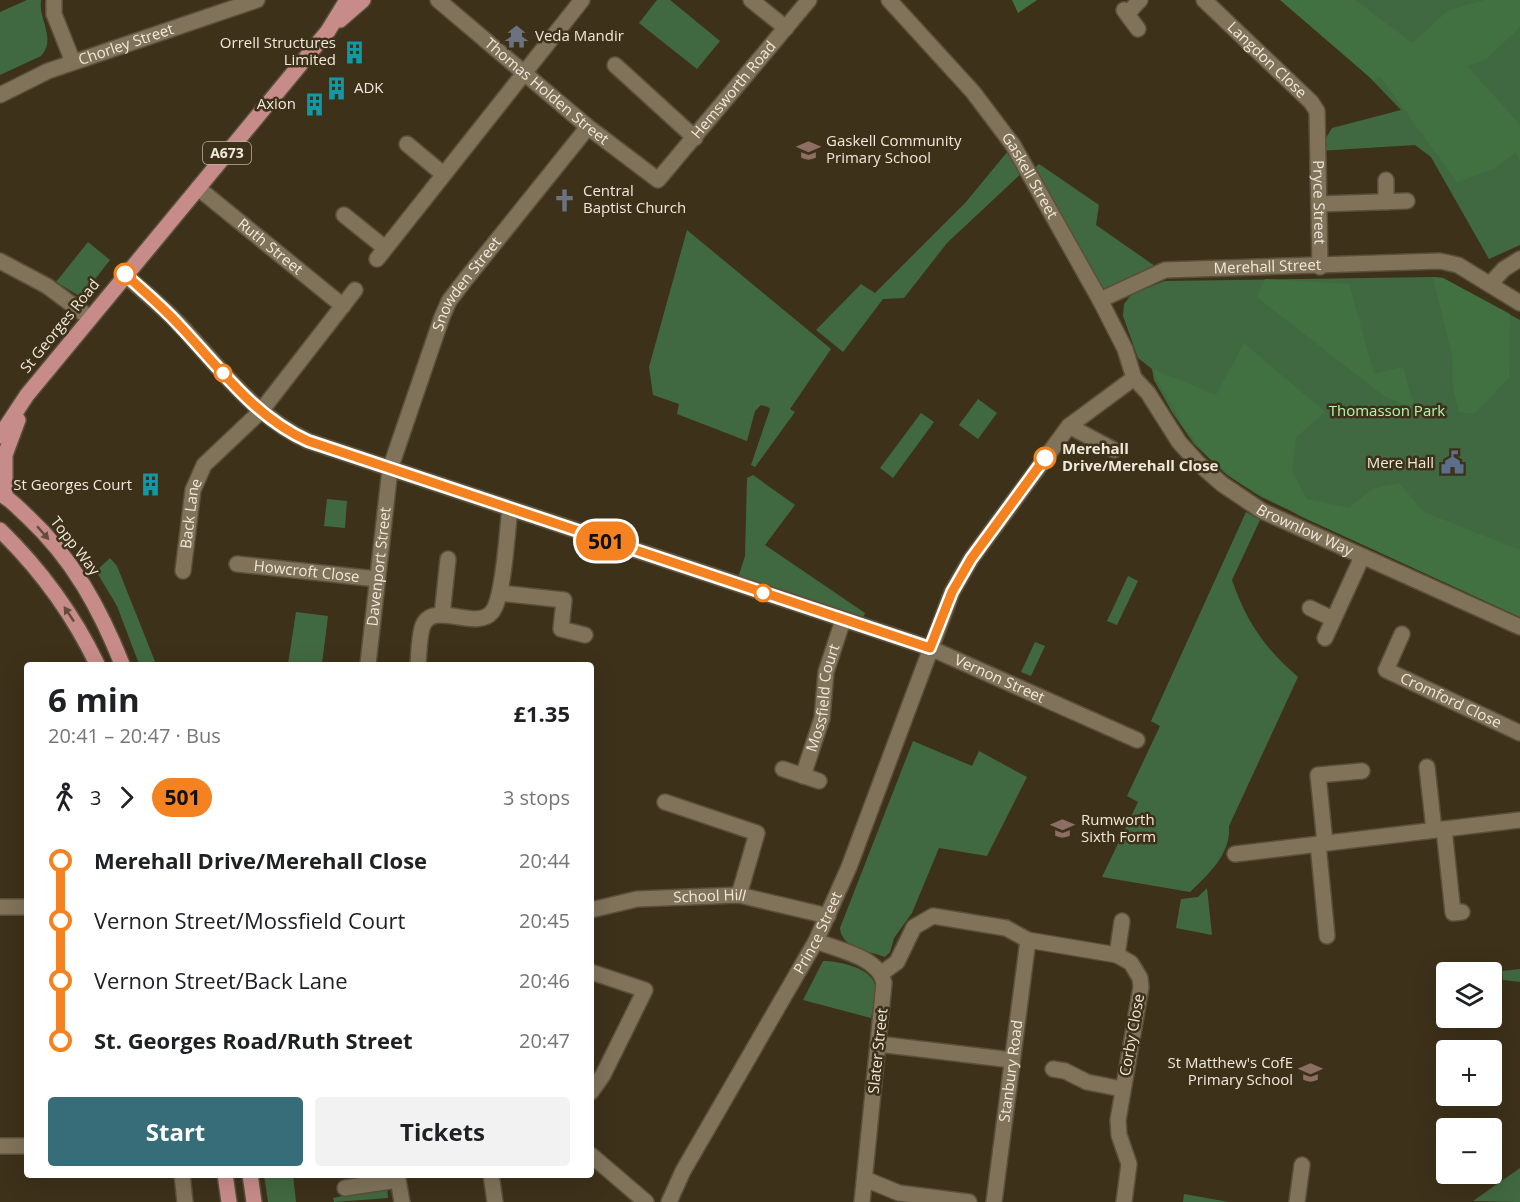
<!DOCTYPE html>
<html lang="en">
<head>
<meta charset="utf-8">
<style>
  body { margin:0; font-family:"Open Sans",sans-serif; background:#f2f2f2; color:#202124; height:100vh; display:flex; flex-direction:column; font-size:22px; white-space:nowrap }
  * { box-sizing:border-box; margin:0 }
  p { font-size:20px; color:#757577 }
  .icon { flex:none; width:33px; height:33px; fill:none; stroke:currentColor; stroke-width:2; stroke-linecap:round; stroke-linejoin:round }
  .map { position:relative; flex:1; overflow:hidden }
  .side { position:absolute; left:24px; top:662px; width:570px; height:516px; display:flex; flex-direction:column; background:#fff; border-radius:6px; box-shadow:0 6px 24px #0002 }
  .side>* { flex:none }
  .badge { padding:0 12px; border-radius:20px; font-size:21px; line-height:39px }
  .buttons { position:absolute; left:1436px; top:962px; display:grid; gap:12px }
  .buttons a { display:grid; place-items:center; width:66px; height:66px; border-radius:6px; background:#fff; box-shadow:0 6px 24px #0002; font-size:30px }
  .map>.badge { position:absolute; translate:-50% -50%; box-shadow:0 0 0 3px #fff }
  .legs { display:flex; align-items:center; gap:9px; height:66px; padding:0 24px; font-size:20px }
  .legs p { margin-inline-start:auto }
  .summary { display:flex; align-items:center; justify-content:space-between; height:102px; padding:0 24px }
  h1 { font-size:33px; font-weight:700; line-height:45px }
  .button { display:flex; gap:12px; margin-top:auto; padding:12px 24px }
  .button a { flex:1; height:69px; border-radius:6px; background:#376d78; color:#fff; font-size:24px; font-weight:700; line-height:69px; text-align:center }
  .button a+a { background:#f2f2f2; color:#202124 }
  ul { padding:0 24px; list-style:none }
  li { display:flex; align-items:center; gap:21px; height:60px; font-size:22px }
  li i { display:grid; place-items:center; width:9px; height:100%; margin:0 8px; background:currentColor }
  li i::after { content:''; width:15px; height:15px; margin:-8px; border:4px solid; border-radius:50%; background:#fff }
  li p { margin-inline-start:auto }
  li:first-child i { background:linear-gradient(#0000 50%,currentColor 0) }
  li:last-child i { background:linear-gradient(currentColor 50%,#0000 0) }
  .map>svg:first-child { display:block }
  .green { fill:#416941 }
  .forest { fill:#417141 }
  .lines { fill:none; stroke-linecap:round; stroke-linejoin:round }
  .minor-casing { stroke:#594f3b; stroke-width:18 }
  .major-casing { stroke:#594f3b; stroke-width:18 }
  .minor { stroke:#81735a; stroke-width:15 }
  .major { stroke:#c78c8a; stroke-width:15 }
  .oneway { fill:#664c3c }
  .line-1-casing { stroke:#fff; stroke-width:14 }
  .line-1 { stroke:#f58220; stroke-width:9 }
  .stop-1-dot { fill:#fff; stroke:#f58220; stroke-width:3 }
  .labels { text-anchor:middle; stroke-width:5; stroke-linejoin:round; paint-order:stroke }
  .shield { fill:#3d311a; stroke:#bab1a0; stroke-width:1.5 }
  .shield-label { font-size:14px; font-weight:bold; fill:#f0e8da }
  .poi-label { font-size:15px; fill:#f0e8da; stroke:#3d311a; text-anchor:start }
  .street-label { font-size:15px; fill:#f0e8da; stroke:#3d311a }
  .park-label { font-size:15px; fill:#b0f8af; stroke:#3d311a }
  .stop-label { font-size:15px; font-weight:bold; fill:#f0e8da; stroke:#3d311a; text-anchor:start }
</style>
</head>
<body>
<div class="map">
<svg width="1520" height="1202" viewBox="0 0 1520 1202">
  <rect width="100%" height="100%" fill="#3d311a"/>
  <!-- green -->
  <g class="green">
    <path d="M27,0H41C38,20 57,39 41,56L0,75V12Z"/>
    <path d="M657,0H670L720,41L697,69L639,23Z"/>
    <path d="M1287,0H1520V245L1489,259L1431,157L1415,145L1318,151L1332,128L1401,110L1330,36Z"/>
    <path d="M1013,145L1027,168L947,243L904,298L883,299L843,352L816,330L861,284L875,293L966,202Z"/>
    <path d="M1039,164L1099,205L1096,225L1162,271L1100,300L1029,173Z"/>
    <path d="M687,230L831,349L790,409L795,412L755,467L751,465L770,409L768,407L761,405L755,411L747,441L677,414L679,404L653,395L649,367Z"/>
    <path d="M88,242L110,260L81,297L56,282Z"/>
    <path d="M1433,277L1443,278L1520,320V617L1261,497L1227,475L1194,444L1172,412L1154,380L1152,369L1138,358L1123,316L1124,304L1132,294L1165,281Z"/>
    <path d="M978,399L997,413L978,439L959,425Z"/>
    <path d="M921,413L934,422L893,478L880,468Z"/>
    <path d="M753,475L795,505L765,545L865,613L860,626L736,584L745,556L747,478Z"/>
    <path d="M327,499L347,501L345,528L324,526Z"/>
    <path d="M1246,512L1260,520L1232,580C1246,621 1265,649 1298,677L1229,826C1231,854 1209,874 1190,892L1102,877L1138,802L1127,796L1160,726L1151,721Z"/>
    <path d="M110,558L117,566L156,664H139L117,606L96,571Z"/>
    <path d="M1128,576L1138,581L1117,625L1107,621Z"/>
    <path d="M296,612L328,616L322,664H288Z"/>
    <path d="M1035,642L1045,646L1031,676L1021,672Z"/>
    <path d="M913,741L972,766L979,751L1027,777L987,856L939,848L912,913L894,938L890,952L885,957C869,951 841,948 840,928Z"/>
    <path d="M1207,888L1212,935L1176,928L1181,899L1198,897Z"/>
    <path d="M823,961C839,961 876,968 876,990C876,999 873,1009 871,1018L803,1000Z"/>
    <path d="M1520,969V982L1503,980L1502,971Z"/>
    <path d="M1520,1168V1202L1473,1201Z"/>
    <path d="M264,1175H293L296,1202H268Z"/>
    <path d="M387,1187L388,1198L334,1202L333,1198Z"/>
    <path d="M1184,1194L1229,1202H1183Z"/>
  </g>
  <!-- forest -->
  <g class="forest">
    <path d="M1012,0H1037L1018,13Z"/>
    <path d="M1280,0H1355L1412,43L1449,10L1485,0H1520V27L1485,60L1467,66L1520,125V162L1516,152L1494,169L1457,182L1380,76L1374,81Z"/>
    <path d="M1433,277L1443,278L1510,314L1509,378L1474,414L1459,412L1453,388L1452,355Z"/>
    <path d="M1265,279L1349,284L1374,374L1403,367L1415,410L1384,396L1257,297Z"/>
    <path d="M1244,343L1325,412L1296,437L1292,471L1307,499L1349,508L1372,489L1399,483L1424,512L1520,550V617L1300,516L1243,485L1209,458L1183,426L1152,369L1216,395Z"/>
  </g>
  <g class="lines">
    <defs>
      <g id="minor">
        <path d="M54,0V14L73,62"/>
        <path id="s1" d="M438,0L588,127L658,180L809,0"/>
        <path d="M751,0L786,28"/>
        <path id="s2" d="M889,0L973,92L1013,145L1100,300L1125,349L1134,378L1148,393L1179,442L1198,463L1222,484L1262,511L1520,627"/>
        <path id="s3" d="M1204,0L1311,102L1317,111L1320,267"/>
        <path d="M1124,10L1138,29"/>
        <path d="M1128,13L1140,0"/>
        <path d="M615,65L695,138"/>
        <path id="s4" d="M0,95L48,71L257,0"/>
        <path d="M407,144L443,174"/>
        <path d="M1386,180V202"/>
        <path id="s5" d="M198,188L343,306"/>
        <path d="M1319,204L1407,201"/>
        <path d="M344,215L385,248"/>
        <path d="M377,259L582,0"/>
        <path d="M0,261L47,286L90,318"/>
        <path id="s6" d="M125,275C143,291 163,307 180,325C219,367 255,417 308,441L930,648L1137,740"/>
        <path d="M1490,284L1504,269L1520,259"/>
        <path id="s7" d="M1100,300L1165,270L1440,261L1458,265L1520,303"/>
        <path d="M1069,426L1114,450"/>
        <path id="s8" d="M237,564L377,579"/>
        <path id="s9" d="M183,571L193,490L204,465L261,411L355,290"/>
        <path d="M500,593L564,600L561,629L585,635"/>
        <path d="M1310,608L1333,619"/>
        <path d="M442,615L448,559"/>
        <path id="s10" d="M1402,634L1386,670L1520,733"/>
        <path d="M1325,638L1362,557"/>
        <path id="s11" d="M368,664L390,469L442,317L449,301L465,280L588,127"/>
        <path d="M418,664C419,653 419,639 422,628C431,598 476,632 492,612C504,598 507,530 510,509"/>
        <path d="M1427,767L1434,830"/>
        <path d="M783,769L819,781"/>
        <path id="s12" d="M803,776L822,718L826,672L843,620"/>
        <path d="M665,802L757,833L739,895"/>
        <path d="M1444,829L1453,913L1462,912"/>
        <path d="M1325,843L1318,775L1362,771"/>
        <path d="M1318,844L1327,936"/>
        <path d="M1235,854L1520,820"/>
        <path d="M0,907H27"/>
        <path id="s13" d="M591,910L637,899L739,895L828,916"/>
        <path d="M816,941C838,950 879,957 884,983L862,1202"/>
        <path d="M1117,955L1122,921"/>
        <path d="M591,972L645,990L603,1075L591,1092"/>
        <path d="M882,973L897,962L914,927L933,916L1006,928L1028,940L1117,955L1131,963L1140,978L1141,987L1118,1120L1119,1135L1129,1164L1124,1202"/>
        <path d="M878,1044L1012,1060"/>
        <path d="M1053,1069L1065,1071L1087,1082L1122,1089"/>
        <path d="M0,1146H27"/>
        <path d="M591,1155L646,1202"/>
        <path d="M182,1174L185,1202"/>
        <path d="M397,1174L402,1202"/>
        <path d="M491,1174L495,1202"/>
        <path d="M865,1179L899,1193L969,1202"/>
        <path d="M345,1188L398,1180"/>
        <path id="s14" d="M669,1202L683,1171L816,941L849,867L952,592L971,559L1069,426L1134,378"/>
        <path id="s15" d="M994,1202L1028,940"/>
        <path d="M1297,1202L1302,1165"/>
      </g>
      <g id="major">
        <path d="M340,20L363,0"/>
        <path d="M0,436L27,395L328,31L347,0"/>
        <path d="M0,494C11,499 19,509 28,517C73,559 100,609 122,664"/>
        <path d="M5,496V455L18,420"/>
        <path d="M0,530C40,569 73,614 97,664"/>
        <path d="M225,1174L229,1202"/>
        <path d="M250,1174L254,1202"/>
      </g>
    </defs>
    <!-- minor casing -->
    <use href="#minor" class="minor-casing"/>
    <!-- major casing -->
    <use href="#major" class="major-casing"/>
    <!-- minor -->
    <use href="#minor" class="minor"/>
    <!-- major -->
    <use href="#major" class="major"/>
  </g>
  <!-- one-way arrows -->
  <defs><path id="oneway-solid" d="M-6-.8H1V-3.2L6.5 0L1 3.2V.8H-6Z" transform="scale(1.5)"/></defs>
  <g class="oneway">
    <use href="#oneway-solid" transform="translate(43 533) rotate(49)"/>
    <use href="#oneway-solid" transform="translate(69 614) rotate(-124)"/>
  </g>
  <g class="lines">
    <defs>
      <path id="line-1" d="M125,274C143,291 163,307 179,325C219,367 254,417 308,441L930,648L952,592L971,559L1045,458"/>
    </defs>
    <!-- line-1 casing -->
    <use href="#line-1" class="line-1-casing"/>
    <!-- line-1 -->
    <use href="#line-1" class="line-1"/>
  </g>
  <!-- icons -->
  <defs>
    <symbol id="temple-bare" viewBox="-9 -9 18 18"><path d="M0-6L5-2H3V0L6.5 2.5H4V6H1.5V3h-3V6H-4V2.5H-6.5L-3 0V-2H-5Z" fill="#6b7280" stroke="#3d311a" stroke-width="2.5" paint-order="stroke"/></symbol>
    <symbol id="building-bare" viewBox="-9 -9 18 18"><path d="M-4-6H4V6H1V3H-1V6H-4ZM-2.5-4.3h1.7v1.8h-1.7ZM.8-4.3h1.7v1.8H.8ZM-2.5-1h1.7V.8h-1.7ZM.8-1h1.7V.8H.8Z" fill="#0f9aa8" stroke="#3d311a" stroke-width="2.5" paint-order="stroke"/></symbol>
    <symbol id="school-bare" viewBox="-9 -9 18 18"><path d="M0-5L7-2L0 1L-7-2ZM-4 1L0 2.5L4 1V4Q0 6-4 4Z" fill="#8d6e63" stroke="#3d311a" stroke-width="2.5" paint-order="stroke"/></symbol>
    <symbol id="church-bare" viewBox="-9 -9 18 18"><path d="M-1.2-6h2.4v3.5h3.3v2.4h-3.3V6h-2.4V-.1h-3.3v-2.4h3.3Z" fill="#6b7280" stroke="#3d311a" stroke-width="2.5" paint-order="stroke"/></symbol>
    <symbol id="civic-bare" viewBox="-9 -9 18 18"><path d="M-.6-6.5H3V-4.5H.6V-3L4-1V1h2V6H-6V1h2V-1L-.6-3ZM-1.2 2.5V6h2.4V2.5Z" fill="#5c6f8a" stroke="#3d311a" stroke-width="2.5" paint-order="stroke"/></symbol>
    <symbol id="university-bare" viewBox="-9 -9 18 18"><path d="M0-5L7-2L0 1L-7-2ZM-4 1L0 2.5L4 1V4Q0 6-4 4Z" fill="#8d6e63" stroke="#3d311a" stroke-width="2.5" paint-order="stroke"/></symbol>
  </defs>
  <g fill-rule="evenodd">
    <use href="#temple-bare" x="500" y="20" width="33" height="33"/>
    <use href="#building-bare" x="338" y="36" width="33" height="33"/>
    <use href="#building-bare" x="320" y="72" width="33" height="33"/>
    <use href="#building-bare" x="298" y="88" width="33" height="33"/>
    <use href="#school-bare" x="792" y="134" width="33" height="33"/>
    <use href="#church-bare" x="548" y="184" width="33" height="33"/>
    <use href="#civic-bare" x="1436" y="446" width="33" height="33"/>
    <use href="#building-bare" x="134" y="468" width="33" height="33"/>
    <use href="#university-bare" x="1046" y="812" width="33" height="33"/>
    <use href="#school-bare" x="1294" y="1056" width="33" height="33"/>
  </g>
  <!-- markers -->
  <g class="stop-1-dot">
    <circle cx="125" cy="274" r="10"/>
    <circle cx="223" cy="373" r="8"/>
    <circle cx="1045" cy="458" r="10"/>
    <circle cx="763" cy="593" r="8"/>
  </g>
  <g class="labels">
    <!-- shield labels -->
    <rect class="shield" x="203" y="142" width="48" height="22" rx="4.5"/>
    <g class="shield-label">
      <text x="227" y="158">A673</text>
    </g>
    <!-- poi labels -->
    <g class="poi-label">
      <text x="535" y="41">Veda Mandir</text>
      <text x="336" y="48" text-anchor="end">Orrell Structures<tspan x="336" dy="17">Limited</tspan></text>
      <text x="354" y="93">ADK</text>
      <text x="296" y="109" text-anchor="end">Axion</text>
      <text x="826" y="146">Gaskell Community<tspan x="826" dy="17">Primary School</tspan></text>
      <text x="583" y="196">Central<tspan x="583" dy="17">Baptist Church</tspan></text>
      <text x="1434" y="468" text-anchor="end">Mere Hall</text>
      <text x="132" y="490" text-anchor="end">St Georges Court</text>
      <text x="1081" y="825">Rumworth<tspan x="1081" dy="17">Sixth Form</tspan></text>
      <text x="1293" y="1068" text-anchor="end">St Matthew's CofE<tspan x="1293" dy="17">Primary School</tspan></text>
    </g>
    <!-- street labels -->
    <g class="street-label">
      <text dy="5" stroke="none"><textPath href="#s4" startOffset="136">Chorley Street</textPath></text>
      <text dy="5" stroke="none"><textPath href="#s3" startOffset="87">Langdon Close</textPath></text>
      <text dy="5" stroke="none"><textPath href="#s1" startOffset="402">Hemsworth Road</textPath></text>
      <text dy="5" stroke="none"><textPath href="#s1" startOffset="142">Thomas Holden Street</textPath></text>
      <text dy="5" stroke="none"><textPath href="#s2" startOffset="226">Gaskell Street</textPath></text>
      <text dy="5" stroke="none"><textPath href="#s3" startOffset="250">Pryce Street</textPath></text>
      <text dy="5" stroke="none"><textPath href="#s5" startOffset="93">Ruth Street</textPath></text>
      <text dy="5" stroke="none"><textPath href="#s7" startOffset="174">Merehall Street</textPath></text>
      <text dy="5" stroke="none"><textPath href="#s11" startOffset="398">Snowden Street</textPath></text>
      <text transform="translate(60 326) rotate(-51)" y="5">St Georges Road</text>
      <text dy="5" stroke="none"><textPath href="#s9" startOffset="58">Back Lane</textPath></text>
      <text dy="5" stroke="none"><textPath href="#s2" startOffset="688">Brownlow Way</textPath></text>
      <text transform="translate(75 546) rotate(52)" y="5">Topp Way</text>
      <text dy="5" stroke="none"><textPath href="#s11" startOffset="98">Davenport Street</textPath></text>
      <text dy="5" stroke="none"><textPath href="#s8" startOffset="70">Howcroft Close</textPath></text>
      <text dy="5" stroke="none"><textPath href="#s6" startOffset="980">Vernon Street</textPath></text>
      <text dy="5" stroke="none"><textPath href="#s12" startOffset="81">Mossfield Court</textPath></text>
      <text dy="5" stroke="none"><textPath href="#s10" startOffset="111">Cromford Close</textPath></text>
      <text dy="5" stroke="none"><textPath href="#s13" startOffset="120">School Hill</textPath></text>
      <text dy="5" stroke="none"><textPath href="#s14" startOffset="308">Prince Street</textPath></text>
      <text transform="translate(1132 1035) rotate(-80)" y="5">Corby Close</text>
      <text transform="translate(878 1051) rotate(-84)" y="5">Slater Street</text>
      <text dy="5" stroke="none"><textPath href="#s15" startOffset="132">Stanbury Road</textPath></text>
    </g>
    <!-- park labels -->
    <g class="park-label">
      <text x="1387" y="416">Thomasson Park</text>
    </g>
    <!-- stop labels -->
    <g class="stop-label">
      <text x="1062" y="454">Merehall<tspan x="1062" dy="17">Drive/Merehall Close</tspan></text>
    </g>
  </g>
</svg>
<div class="buttons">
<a><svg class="icon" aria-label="layers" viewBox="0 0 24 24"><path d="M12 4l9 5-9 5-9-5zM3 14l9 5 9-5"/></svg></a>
<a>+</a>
<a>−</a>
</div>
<b class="badge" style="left:606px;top:541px;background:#f58220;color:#111">501</b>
<section class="side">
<div class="summary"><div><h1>6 min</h1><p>20:41 – 20:47 · Bus</p></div><b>£1.35</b></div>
<div class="legs"><svg class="icon" aria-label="walk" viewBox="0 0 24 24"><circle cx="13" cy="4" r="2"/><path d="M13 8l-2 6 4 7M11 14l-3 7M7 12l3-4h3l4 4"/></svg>3<svg class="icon" aria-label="forward" viewBox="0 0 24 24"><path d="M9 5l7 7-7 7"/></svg><b class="badge" style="background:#f58220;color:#111">501</b><p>3 stops</p></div>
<ul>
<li><i style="color:#f58220"></i><b>Merehall Drive/Merehall Close</b><p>20:44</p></li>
<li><i style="color:#f58220"></i><span>Vernon Street/Mossfield Court</span><p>20:45</p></li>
<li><i style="color:#f58220"></i><span>Vernon Street/Back Lane</span><p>20:46</p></li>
<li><i style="color:#f58220"></i><b>St. Georges Road/Ruth Street</b><p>20:47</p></li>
</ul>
<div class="button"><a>Start</a><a>Tickets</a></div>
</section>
</div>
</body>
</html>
